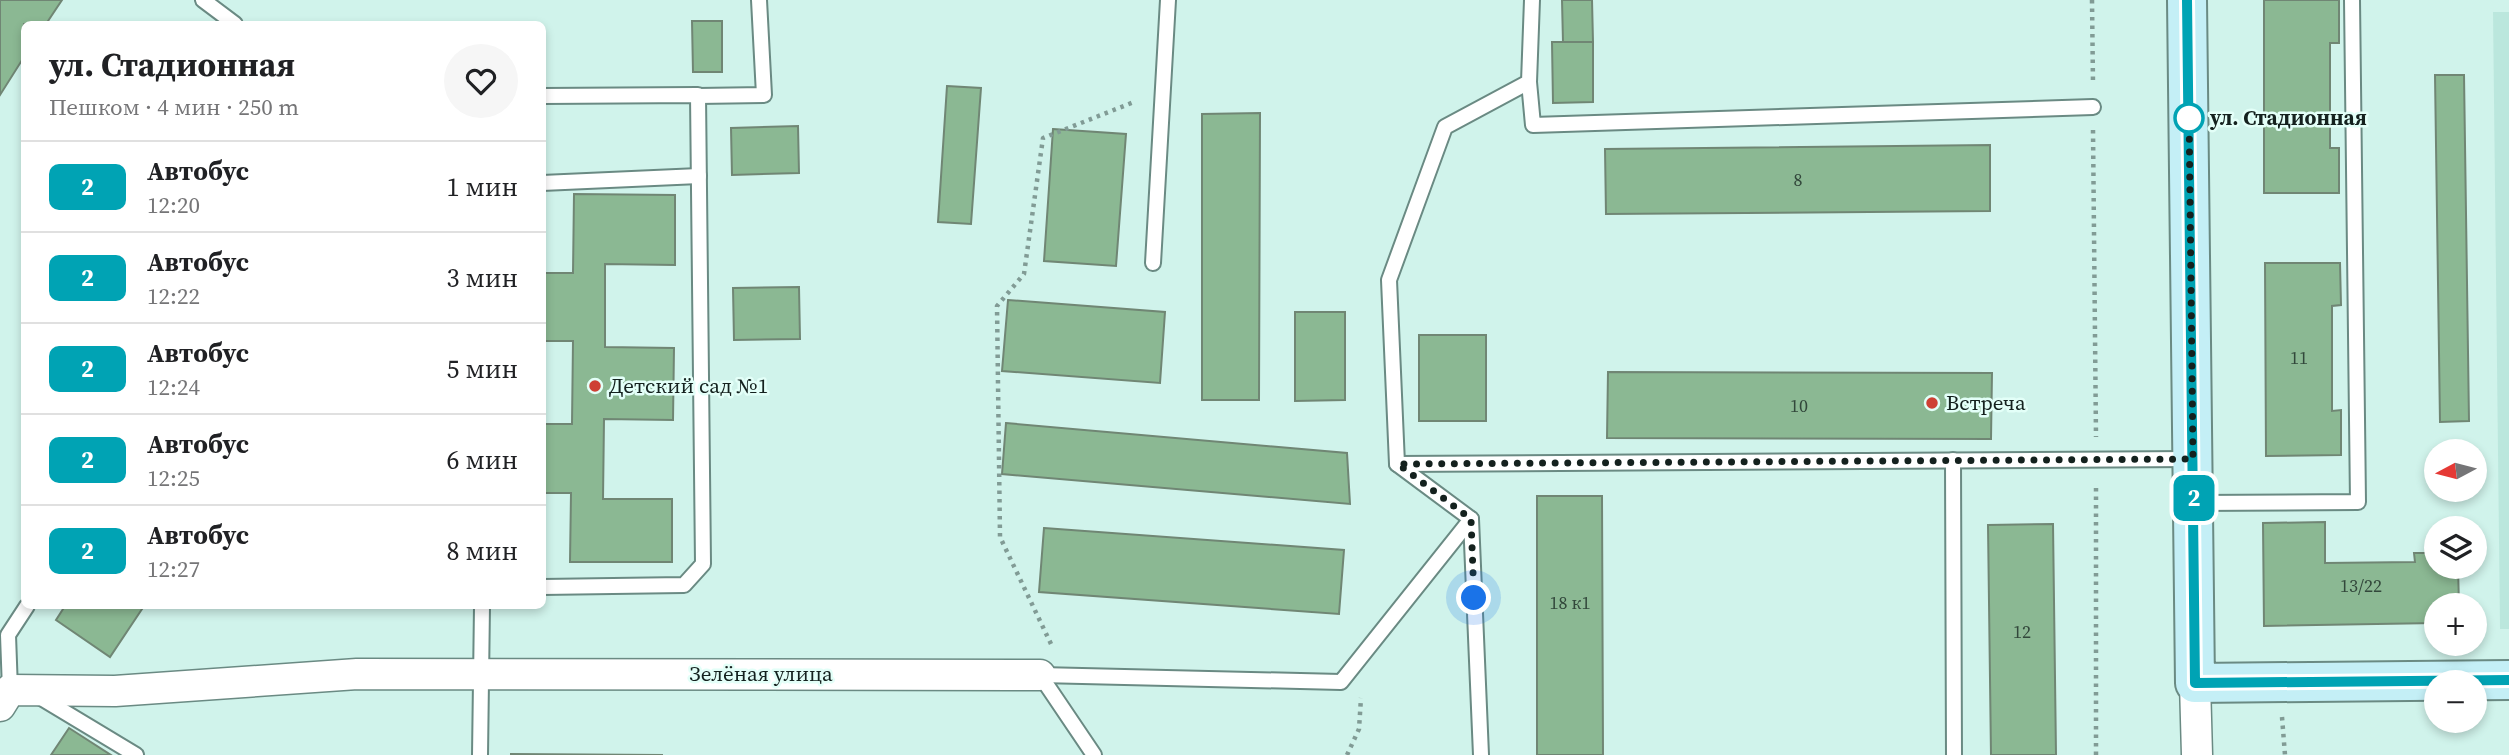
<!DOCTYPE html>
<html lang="ru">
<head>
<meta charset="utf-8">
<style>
  body { margin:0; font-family:"Source Serif 4",serif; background:#f6f6f6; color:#202124; height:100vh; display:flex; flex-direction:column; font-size:26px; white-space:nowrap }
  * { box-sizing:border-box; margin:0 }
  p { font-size:23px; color:#757577 }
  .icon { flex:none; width:38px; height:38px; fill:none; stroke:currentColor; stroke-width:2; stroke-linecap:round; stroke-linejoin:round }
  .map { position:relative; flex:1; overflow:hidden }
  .details { position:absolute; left:21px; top:21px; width:525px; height:588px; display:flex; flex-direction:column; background:#fff; border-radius:10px; box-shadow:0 4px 10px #0003 }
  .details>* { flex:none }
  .badge { padding:0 14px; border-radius:10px; font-size:24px; line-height:46px }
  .needle { width:46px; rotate:263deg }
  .controls { position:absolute; left:2424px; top:439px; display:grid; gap:14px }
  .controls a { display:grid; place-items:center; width:63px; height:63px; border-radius:50%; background:#fff; box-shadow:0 4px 10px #0003; font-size:35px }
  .you { position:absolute; width:35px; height:35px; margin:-18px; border:5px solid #fff; border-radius:50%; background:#1a73e8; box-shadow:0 0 0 10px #1a73e833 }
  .map>.badge { position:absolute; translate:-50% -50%; box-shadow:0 0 0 4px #fff }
  .round { display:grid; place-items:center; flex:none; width:74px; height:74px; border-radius:37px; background:#f6f6f6 }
  .headline { display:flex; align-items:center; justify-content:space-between; height:119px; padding:0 28px }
  h1 { font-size:33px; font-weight:700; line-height:52px }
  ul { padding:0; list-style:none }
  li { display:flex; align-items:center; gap:21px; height:91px; padding:0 28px; border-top:2px solid #e0e0e0 }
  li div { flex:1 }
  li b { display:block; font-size:26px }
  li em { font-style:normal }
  li .badge { min-width:77px; font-weight:700; text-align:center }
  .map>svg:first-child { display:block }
  .built { fill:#bbe7dd }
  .building { fill:#8bb893; stroke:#708674; stroke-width:2 }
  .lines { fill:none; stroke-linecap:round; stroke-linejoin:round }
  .lane-casing { stroke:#6a8a83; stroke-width:18 }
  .street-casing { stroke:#6a8a83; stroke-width:33 }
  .secondary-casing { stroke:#6a8a83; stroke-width:42 }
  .path { stroke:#819b95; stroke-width:4.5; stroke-dasharray:3.5 5; stroke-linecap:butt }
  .lane { stroke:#fff; stroke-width:14 }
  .street { stroke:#fff; stroke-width:30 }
  .secondary { stroke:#c4eff6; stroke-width:38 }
  .line-casing { stroke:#fff; stroke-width:16 }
  .line { stroke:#00a3b4; stroke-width:10 }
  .walk { stroke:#14211e; stroke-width:7; stroke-dasharray:0 12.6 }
  .stop-dot { fill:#fff; stroke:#00a3b4; stroke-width:3.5 }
  .poi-dot { fill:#ce4034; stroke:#e3fff8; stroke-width:2.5 }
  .labels { text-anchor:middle; stroke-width:5; stroke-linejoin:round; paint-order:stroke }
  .number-label { font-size:18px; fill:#32473b }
  .stop-label { font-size:21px; font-weight:bold; fill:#14211e; stroke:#e3fff8; text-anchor:start }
  .poi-label { font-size:21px; fill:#14211e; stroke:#e3fff8; text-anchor:start }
  .street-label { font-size:21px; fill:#14211e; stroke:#e3fff8 }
</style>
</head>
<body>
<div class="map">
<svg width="2509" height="755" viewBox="0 0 2509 755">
  <rect width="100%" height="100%" fill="#d0f3eb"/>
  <!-- built -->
  <path class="built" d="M2493,12H2509V629H2500Z"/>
  <!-- building -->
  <g class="building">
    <path d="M0,0H62L46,24H24V57L0,95Z"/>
    <path d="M1562,0H1592L1593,42H1563Z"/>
    <path d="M2264,0H2339V43H2330V148H2339V193H2264Z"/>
    <path d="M692,21H722V72H693Z"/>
    <path d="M1552,42H1593V102L1553,103Z"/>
    <path d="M2435,75H2464L2469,421L2440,422Z"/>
    <path d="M947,86L981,88L971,224L938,222Z"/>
    <path d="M1260,113L1259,400H1202V114Z"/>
    <path d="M798,126L799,173L732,175L731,128Z"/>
    <path d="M1053,129L1126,134L1116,266L1044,261Z"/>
    <path d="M1990,145V211L1606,214L1605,149Z"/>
    <path d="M574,194L675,195V265L605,264V347L674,348L673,420L604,419L603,499H672V562H570L571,493H542V424H572L573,341H542V273H573Z"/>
    <path d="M2265,263H2340L2341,305L2332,306V411L2341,410V455L2266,456Z"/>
    <path d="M799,287L800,339L734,340L733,288Z"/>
    <path d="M1008,300L1165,312L1160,383L1002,371Z"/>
    <path d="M1295,312H1345V400L1295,401Z"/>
    <rect x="1419" y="335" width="67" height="86"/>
    <path d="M1608,372L1992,373L1991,439L1607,438Z"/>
    <path d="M1006,423L1347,453L1350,504L1002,474Z"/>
    <path d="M1537,496H1602L1603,755H1537Z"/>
    <path d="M2325,522V563L2415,562L2414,553H2436V567H2458L2459,606H2436V623L2264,626L2263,523Z"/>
    <path d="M2053,524L2056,755H1991L1988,525Z"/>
    <path d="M1044,528L1344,550L1339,614L1039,592Z"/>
    <path d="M65,606H144L110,657L56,620Z"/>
    <path d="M69,728L111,755H51Z"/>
    <path d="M511,754L663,755H511Z"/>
  </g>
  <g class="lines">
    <defs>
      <g id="lane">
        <path d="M203,0L235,24"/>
        <path d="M1529,82L1533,125L2093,107"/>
        <path d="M542,96L698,95L703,564L684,585L542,587"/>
        <path d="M698,96L764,95L759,0"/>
        <path d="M542,183L699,176"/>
        <path d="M1153,263L1168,0"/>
        <path d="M1953,460L1954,755"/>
        <path d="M1397,464L2191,459"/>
        <path d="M2196,503L2358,502L2352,0"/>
        <path d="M1471,519L1481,755"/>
        <path d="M1040,675L1341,682L1471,519L1397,464L1389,280L1445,127L1529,82L1532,0"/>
        <path d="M1040,675L1094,755"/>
        <path d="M10,690L8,635L27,606"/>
        <path d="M38,696L136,755"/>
        <path d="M480,755L482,606"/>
      </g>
      <g id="street">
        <path d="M2195,683L2197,755"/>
        <path d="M0,706L10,690L115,691L357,674L1040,675"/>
      </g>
      <path id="secondary" d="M2187,0L2195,683L2509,680"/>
    </defs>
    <!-- lane casing -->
    <use href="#lane" class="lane-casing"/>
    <!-- street casing -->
    <use href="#street" class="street-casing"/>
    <!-- secondary casing -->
    <use href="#secondary" class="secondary-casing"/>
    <!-- path -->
    <g class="path">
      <path d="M2092,0L2093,83"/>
      <path d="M2093,130L2096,437"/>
      <path d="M1051,644L1000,537L997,306L1024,274L1043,138L1134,102"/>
      <path d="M2282,717L2285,755"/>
      <path d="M1347,755L1359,729L1361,698"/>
      <path d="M2096,755V484"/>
    </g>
    <!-- lane -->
    <use href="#lane" class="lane"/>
    <!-- street -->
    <use href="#street" class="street"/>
    <!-- secondary -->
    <use href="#secondary" class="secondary"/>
  </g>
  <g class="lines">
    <defs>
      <path id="line" d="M2187,0L2195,683L2509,680"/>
    </defs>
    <!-- line casing -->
    <use href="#line" class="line-casing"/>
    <!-- line -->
    <use href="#line" class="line"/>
    <!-- walk -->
    <path class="walk" d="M1474,598L1471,519L1398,464L2193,459L2189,108V118"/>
  </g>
  <!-- markers -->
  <circle class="stop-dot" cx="2189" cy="118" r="14"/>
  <g class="poi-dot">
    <circle cx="595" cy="386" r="7"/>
    <circle cx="1932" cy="403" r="7"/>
  </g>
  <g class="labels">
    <!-- number labels -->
    <g class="number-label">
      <text x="1798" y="186">8</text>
      <text x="2299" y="364">11</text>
      <text x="1799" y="412">10</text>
      <text x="2361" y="592">13/22</text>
      <text x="1570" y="609">18 к1</text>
      <text x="2022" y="638">12</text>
    </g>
    <!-- stop labels -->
    <g class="stop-label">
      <text x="2210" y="125">ул. Стадионная</text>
    </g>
    <!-- poi labels -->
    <g class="poi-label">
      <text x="609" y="393">Детский сад №1</text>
      <text x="1946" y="410">Встреча</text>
    </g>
    <!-- street labels -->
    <g class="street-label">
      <text x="761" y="681">Зелёная улица</text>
    </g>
  </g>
</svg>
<div class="controls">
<a><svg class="needle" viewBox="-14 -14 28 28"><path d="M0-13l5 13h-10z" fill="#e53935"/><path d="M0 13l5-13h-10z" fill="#757577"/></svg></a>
<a><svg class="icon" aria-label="layers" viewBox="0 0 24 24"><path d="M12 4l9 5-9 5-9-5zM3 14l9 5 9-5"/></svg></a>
<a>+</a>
<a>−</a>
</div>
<div class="you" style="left:1474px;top:598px"></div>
<b class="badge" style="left:2194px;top:498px;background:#00a3b4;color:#fff">2</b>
<section class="details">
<div class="headline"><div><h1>ул. Стадионная</h1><p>Пешком · 4 мин · 250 m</p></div><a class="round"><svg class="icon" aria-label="heart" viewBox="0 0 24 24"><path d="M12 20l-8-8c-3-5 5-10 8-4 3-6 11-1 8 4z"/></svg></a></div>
<ul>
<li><span class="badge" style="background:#00a3b4;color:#fff">2</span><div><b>Автобус</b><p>12:20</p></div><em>1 мин</em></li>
<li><span class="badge" style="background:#00a3b4;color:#fff">2</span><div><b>Автобус</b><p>12:22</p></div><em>3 мин</em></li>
<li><span class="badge" style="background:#00a3b4;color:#fff">2</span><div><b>Автобус</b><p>12:24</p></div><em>5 мин</em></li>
<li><span class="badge" style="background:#00a3b4;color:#fff">2</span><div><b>Автобус</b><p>12:25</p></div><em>6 мин</em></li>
<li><span class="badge" style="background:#00a3b4;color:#fff">2</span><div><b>Автобус</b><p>12:27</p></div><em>8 мин</em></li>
</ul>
</section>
</div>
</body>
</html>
